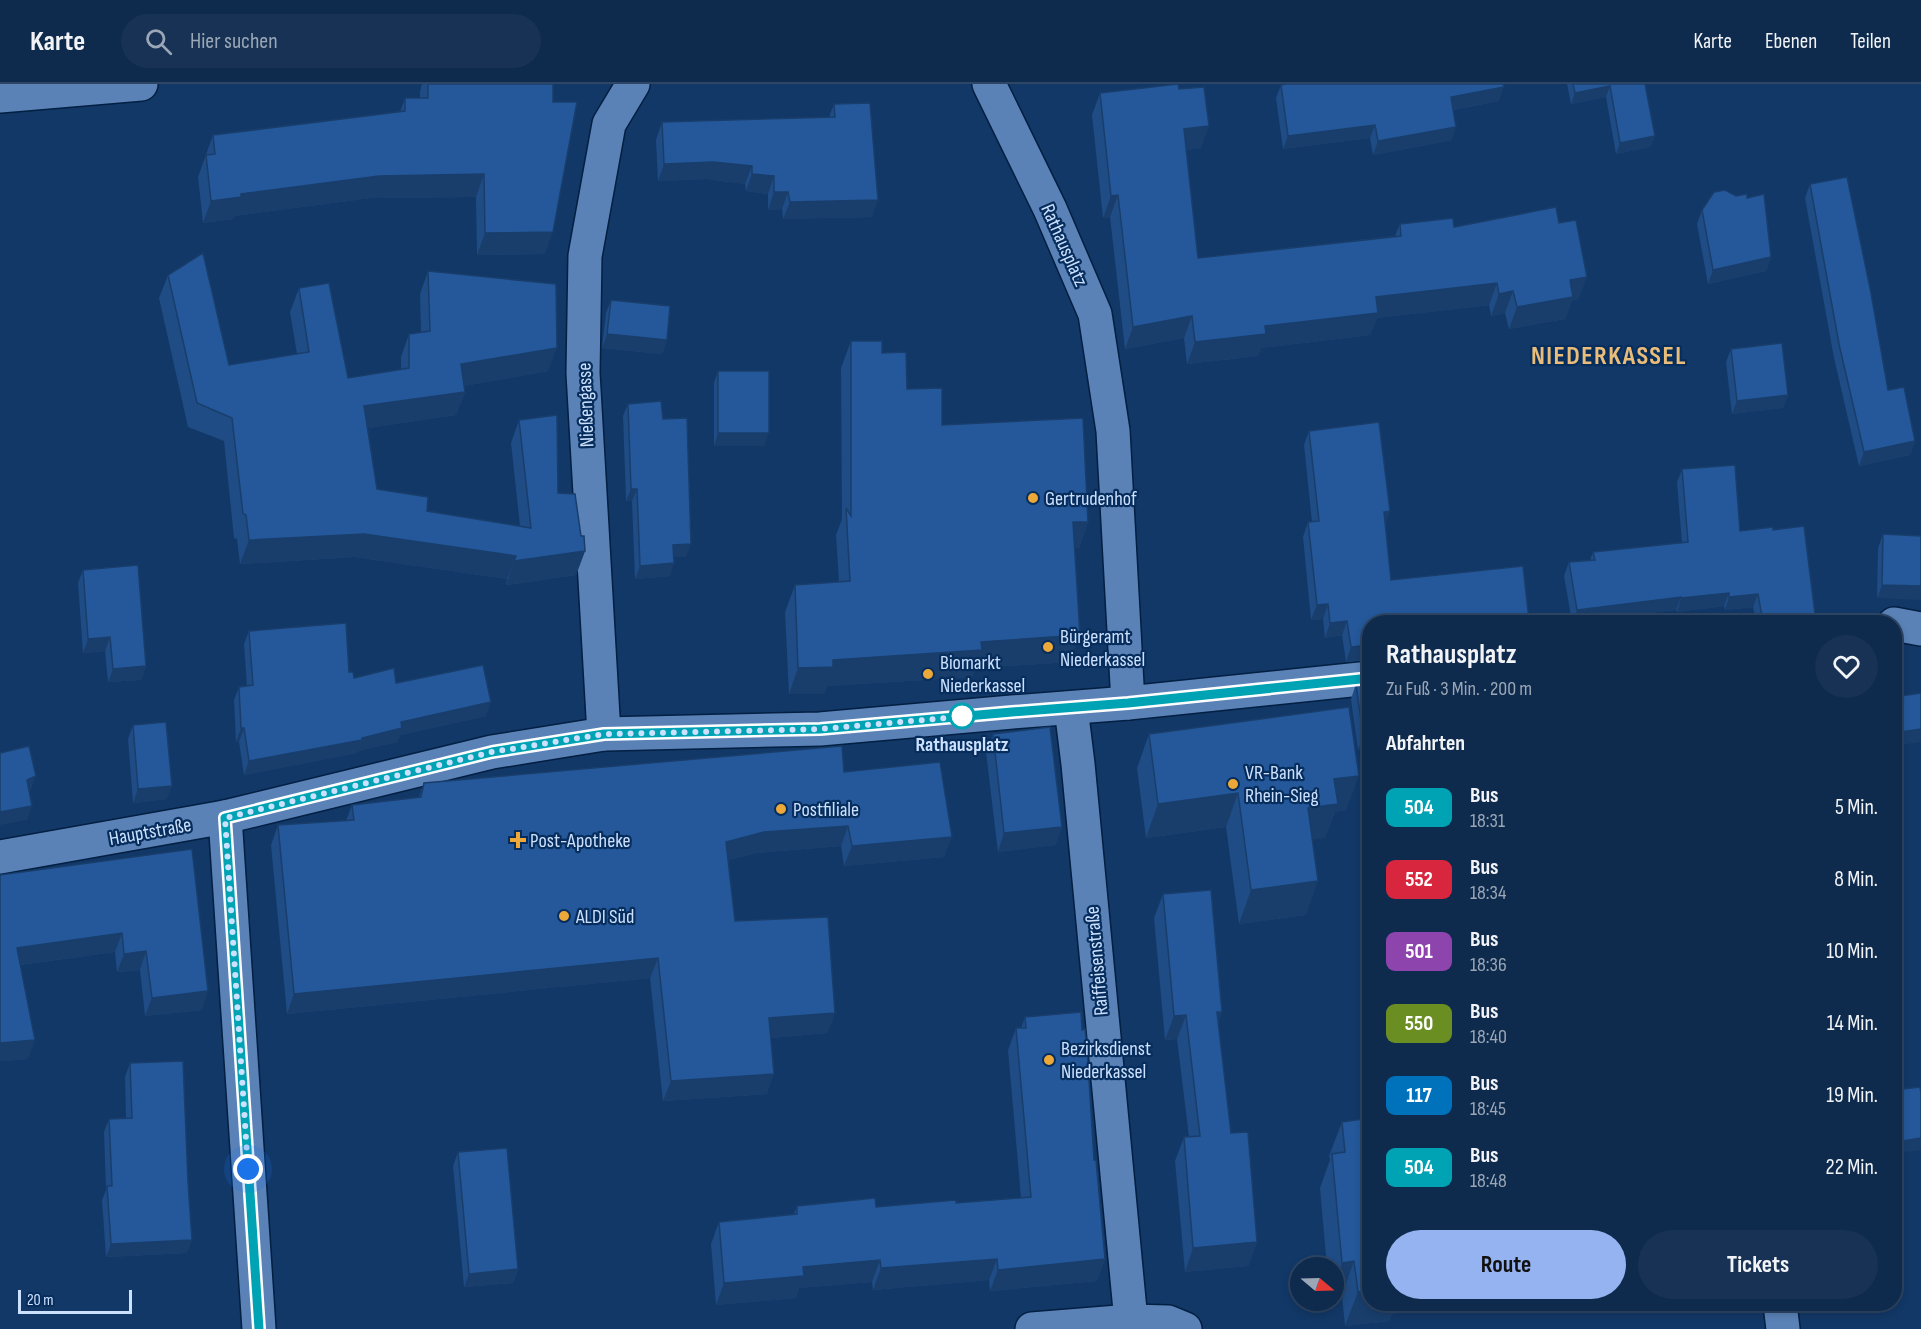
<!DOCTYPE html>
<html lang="de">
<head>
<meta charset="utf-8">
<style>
  body { margin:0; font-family:"Sofia Sans Condensed",sans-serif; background:#173254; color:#f1f3f6; height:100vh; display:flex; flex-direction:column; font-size:22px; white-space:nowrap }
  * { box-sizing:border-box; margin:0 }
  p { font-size:20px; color:#9ba7b6 }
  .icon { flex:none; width:33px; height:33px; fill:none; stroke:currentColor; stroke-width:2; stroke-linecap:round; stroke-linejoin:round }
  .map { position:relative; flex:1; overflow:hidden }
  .details { position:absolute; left:1362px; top:531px; width:540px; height:696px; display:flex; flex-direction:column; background:#0e2a4d; border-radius:24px; box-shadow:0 3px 9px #0003,0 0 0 2px #2e4665 }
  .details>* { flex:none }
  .badge { padding:0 12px; border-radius:9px; font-size:21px; line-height:39px }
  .needle { width:39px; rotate:109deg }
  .fabs { position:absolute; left:1290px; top:1173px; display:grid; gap:12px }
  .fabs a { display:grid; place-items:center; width:54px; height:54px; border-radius:50%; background:#0e2a4d; box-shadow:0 3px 9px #0003,0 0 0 2px #2e4665; font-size:30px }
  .scale { position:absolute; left:18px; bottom:15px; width:114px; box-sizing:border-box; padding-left:6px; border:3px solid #cce1ff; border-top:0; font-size:16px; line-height:21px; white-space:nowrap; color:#cce1ff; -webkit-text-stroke:4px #062d5c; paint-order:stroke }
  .you { position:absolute; width:30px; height:30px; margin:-15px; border:4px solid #fff; border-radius:50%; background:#1a73e8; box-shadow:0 0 0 9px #1a73e833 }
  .map>.badge { position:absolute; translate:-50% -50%; box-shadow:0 0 0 3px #fff }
  h2 { padding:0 24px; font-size:22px; line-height:54px }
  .round { display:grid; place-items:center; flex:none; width:63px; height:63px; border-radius:32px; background:#173254 }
  .summary { display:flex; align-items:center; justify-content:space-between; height:102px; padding:0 24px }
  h1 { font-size:28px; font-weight:700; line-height:45px }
  .cta { display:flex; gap:12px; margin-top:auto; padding:12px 24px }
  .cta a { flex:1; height:69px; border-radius:36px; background:#95b2f1; color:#111; font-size:24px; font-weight:700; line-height:69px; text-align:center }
  .cta a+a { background:#173254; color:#f1f3f6 }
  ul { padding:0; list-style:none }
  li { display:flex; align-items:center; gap:18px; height:72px; padding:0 24px }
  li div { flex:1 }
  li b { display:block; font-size:22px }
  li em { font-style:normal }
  li .badge { min-width:66px; font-weight:700; text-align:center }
  header { display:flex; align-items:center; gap:36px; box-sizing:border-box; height:84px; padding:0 30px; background:#0e2a4d; border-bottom:2px solid #2e4665 }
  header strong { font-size:28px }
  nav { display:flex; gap:33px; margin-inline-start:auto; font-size:21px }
  .search { width:420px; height:54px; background:#173254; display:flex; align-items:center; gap:15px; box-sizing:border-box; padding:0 21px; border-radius:33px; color:#9ba7b6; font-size:22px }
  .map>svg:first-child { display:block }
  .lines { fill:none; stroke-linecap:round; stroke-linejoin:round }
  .street-casing { stroke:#031f42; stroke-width:36 }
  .secondary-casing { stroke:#031f42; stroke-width:36 }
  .street { stroke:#5a82b7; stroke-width:33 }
  .secondary { stroke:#5a82b7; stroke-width:33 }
  .wall { fill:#1f4c84 }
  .shaded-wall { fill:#193e6c }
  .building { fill:#24589a; stroke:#193e6c; stroke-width:1.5 }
  .line-casing { stroke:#fff; stroke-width:14 }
  .line { stroke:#00a3b4; stroke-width:9 }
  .walk { stroke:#cce1ff; stroke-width:6; stroke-dasharray:0 10.8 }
  .poi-dot { fill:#eca93a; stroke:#062d5c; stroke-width:2 }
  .stop-dot { fill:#fff; stroke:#00a3b4; stroke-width:3 }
  .labels { text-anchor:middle; stroke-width:4.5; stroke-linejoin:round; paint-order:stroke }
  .street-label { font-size:20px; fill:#cce1ff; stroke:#062d5c }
  .poi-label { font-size:20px; fill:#cce1ff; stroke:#062d5c; text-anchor:start }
  .stop-label { font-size:20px; font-weight:bold; fill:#cce1ff; stroke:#062d5c }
  .district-label { font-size:26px; font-weight:bold; letter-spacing:1.5px; fill:#eabc79; stroke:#062d5c }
</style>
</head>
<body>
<header>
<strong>Karte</strong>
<div class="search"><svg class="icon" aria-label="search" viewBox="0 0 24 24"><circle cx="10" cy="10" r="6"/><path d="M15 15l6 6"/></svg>Hier suchen</div>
<nav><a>Karte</a><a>Ebenen</a><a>Teilen</a></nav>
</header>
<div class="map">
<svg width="1921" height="1245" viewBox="0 0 1921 1245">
  <rect width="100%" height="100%" fill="#123867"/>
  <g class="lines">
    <defs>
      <g id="street">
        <path d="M989,0L1050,125L1095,230L1113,347L1128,619"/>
        <path d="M0,12L141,0"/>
        <path d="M1071,624L1078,680L1131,1237"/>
        <path d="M604,650L583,289L585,172L609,40L633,0"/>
        <path d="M1780,1220L1783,1245"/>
        <path d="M1032,1245L1131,1237L1168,1238L1185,1245"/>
      </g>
      <g id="secondary">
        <path d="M1894,540L1921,545"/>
        <path d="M225,733L259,1245"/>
        <path d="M0,773L225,733L492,668L604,650L820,645L1012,628L1128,619L1370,594"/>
      </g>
    </defs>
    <!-- street casing -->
    <use href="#street" class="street-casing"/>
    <!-- secondary casing -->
    <use href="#secondary" class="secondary-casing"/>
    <!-- street -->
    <use href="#street" class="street"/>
    <!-- secondary -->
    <use href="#secondary" class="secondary"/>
  </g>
  <!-- wall -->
  <g class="wall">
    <path d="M422,0H553L545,170L477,171L476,113L371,114L234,132L233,135L203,139L198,93L213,51L400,28L405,14H420V8Z"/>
    <path d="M1567,0H1645L1655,52L1650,63L1616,70L1606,13L1571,20Z"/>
    <path d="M1281,1L1499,17L1453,26L1452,56L1373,71L1370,54L1283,65L1276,14Z"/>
    <path d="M1179,5L1201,64L1186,66L1198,174L1395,152L1400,140L1454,143L1559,139L1579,215L1572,216L1565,235L1509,245L1505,229L1491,232L1489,221L1377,234L1370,251L1261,264L1258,272L1187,280L1184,254L1125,265L1110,133L1103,134L1092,31L1100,9Z"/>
    <path d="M834,20L872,133L783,135L782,125L768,126V110L746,107L745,100L707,95L658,97L656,56L662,38L829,33Z"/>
    <path d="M1810,100L1888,306L1915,357L1910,371L1859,382L1834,274L1805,114Z"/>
    <path d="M1736,112L1771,173L1766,187L1708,200L1697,140L1702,126Z"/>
    <path d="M428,187L548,287L464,302L465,308L456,331L368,344L377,405L427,427L520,442L511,359L519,336L581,452L585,467L576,491L506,501L507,495L355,473L240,480L237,455L234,454L224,357L188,343L159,214L168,191L229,281L297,270L290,228L299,204L348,294L401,285V273L409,250L421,248L420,210Z"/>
    <path d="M611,216L667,256L662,270L602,264L606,229Z"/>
    <path d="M851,257L882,269L907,305L942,341L1088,438L1079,464H1075L1070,578L975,584L972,593L827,602L824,610H789L785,528L795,501L839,498L836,451L842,435L841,284Z"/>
    <path d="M1731,265L1788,311L1783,324L1732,330L1726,278Z"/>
    <path d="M718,287L764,362H714V299Z"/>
    <path d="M628,320L663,335L686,473H674L670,492L635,495L632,417H626L623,332Z"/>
    <path d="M1309,347L1390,427L1385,440L1391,496L1529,536L1528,538H1370V576L1346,578L1342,551L1325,554L1323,535L1311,536L1303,453L1308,438H1312L1304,361Z"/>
    <path d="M1682,385L1740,447L1773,446L1816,538H1756L1753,523L1725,526L1724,522L1677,528L1676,526L1572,538L1564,492L1569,478L1590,476L1593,468L1682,459L1677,398Z"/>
    <path d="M1883,450L1921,452L1877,514L1878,464Z"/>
    <path d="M83,486L146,582L141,596L108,598L105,567L83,569L78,499Z"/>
    <path d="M249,547L349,588L354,594L486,632L400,651L397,658L358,667L357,669L244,691L239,658H236L234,616L239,603L247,602L244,560Z"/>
    <path d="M1356,600L1370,664L1358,666L1351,615Z"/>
    <path d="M133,641L167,715L133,719L128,655Z"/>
    <path d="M993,650L1062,743L1055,761L998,768L986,668Z"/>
    <path d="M1149,650L1346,726L1335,728L1325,754L1312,755L1306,831L1239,840L1226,743L1146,754L1137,684Z"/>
    <path d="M844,688L944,773L844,782L841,762L757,769L728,776L735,837L835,929L827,949L771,954L767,1010L663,1017L650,894L287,930L271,761L278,741L346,737L352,721L419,713L424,699Z"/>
    <path d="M192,765L202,926L145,932L140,886L117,888L115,868L20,881L28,975L0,977V791Z"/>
    <path d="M1163,810L1218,939L1231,1049L1257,1158L1248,1182L1185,1188L1175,1077L1184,1053H1189L1177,955L1165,956L1154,834Z"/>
    <path d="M1025,933L1094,1076L1105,1175L1097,1197L990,1207L989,1196L873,1206L872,1198L799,1204L796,1214L716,1221L711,1160L719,1138L794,1130L797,1122L876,1123L956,1119L1021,1114L1008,966L1016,944H1021Z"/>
    <path d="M130,979L188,1098L187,1169L106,1173L102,1116L106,1106L104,1048L109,1035L126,1034L125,993Z"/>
    <path d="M1342,1038L1409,1227L1392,1230L1389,1237L1345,1242L1342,1211L1334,1212V1184H1327L1320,1104L1330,1076L1329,1072Z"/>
    <path d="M458,1068L518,1185L513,1199L464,1203L453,1082Z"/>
  </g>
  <!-- shaded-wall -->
  <g class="shaded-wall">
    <path d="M1610,2L1606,13L1571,20L1575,9Z"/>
    <path d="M1504,3L1499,17L1446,27L1451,13Z"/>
    <path d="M1375,41L1370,54L1283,65L1288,52Z"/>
    <path d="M1209,42L1201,64L1176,67L1184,45Z"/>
    <path d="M1456,43L1452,56L1373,71L1378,57Z"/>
    <path d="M1655,52L1650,63L1616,70L1620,59Z"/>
    <path d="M713,78L752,82L745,100L707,95L658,97L664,80Z"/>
    <path d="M484,90L476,113L371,114L234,132L233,135L203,139L211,117L241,110L379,92Z"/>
    <path d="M752,90L774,92L768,110L746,107Z"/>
    <path d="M774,108H788L782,125L768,126Z"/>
    <path d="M1118,111L1110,133L1103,134L1111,112Z"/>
    <path d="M878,116L872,133L783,135L790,118Z"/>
    <path d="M553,148L545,170L477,171L485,149Z"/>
    <path d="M1771,173L1766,187L1708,200L1713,186Z"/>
    <path d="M1587,193L1579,215L1572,216L1565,235L1509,245L1517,223L1570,196Z"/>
    <path d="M1497,199L1489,221L1377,234L1370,251L1261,264L1258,272L1187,280L1195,258L1265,242L1376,213Z"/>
    <path d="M1513,207L1505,229L1491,232L1499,210Z"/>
    <path d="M1192,232L1184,254L1125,265L1133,243Z"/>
    <path d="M607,250L667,256L662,270L602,264Z"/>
    <path d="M557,264L548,287L453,304L461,280Z"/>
    <path d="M465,308L456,331L356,346L364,322Z"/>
    <path d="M1788,311L1783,324L1732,330L1737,317Z"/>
    <path d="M718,349H769L764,362H714Z"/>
    <path d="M1915,357L1910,371L1859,382L1864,368Z"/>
    <path d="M631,405H637L632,417H626Z"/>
    <path d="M1390,427L1385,442L1384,428Z"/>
    <path d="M1073,438H1088L1079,464L1063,465Z"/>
    <path d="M364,450L516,472L507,495L355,473L240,480L249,456Z"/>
    <path d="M691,460L686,473H669L673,461Z"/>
    <path d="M585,467L576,491L506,501L514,477Z"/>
    <path d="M674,479L670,492L635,495L640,482Z"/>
    <path d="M1882,501L1921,502V516L1877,514Z"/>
    <path d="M1729,509L1724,522L1677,528L1681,514Z"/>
    <path d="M1758,510L1753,523L1725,526L1729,513Z"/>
    <path d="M1681,513L1676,526L1572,538L1577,526Z"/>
    <path d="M1328,520L1323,535L1311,536L1317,521Z"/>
    <path d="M1529,536L1528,538H1500Z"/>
    <path d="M1347,537L1342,551L1325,554L1330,539Z"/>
    <path d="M1080,551L1070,578L975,584L972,593L827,602L824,610H789L798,584L833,576L981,558Z"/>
    <path d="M110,553L105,567L83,569L88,555Z"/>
    <path d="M1370,561L1369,575L1346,578L1351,563Z"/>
    <path d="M146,582L141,596L108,598L113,585Z"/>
    <path d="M491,618L486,632L400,651L397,658L358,667L357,669L244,691L249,677L362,654L401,638Z"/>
    <path d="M241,644H244L239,658H236Z"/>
    <path d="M1921,645V658L1894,662V649Z"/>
    <path d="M1370,650V664L1358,666L1363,651Z"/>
    <path d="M36,692L31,706L22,709L27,696Z"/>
    <path d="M1359,692L1346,726L1335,728L1325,754L1296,758L1308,724L1334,695Z"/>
    <path d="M172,702L167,715L133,719L138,705Z"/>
    <path d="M1238,709L1226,743L1146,754L1158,720Z"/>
    <path d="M32,722L27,736L0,741V728Z"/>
    <path d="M848,742L841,762L757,769L719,778L726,758L764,748Z"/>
    <path d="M1062,743L1055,761L998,768L1004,749Z"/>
    <path d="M952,753L944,773L844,782L852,762Z"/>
    <path d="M1318,797L1306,831L1239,840L1251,806Z"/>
    <path d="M122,849L115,868L11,882L17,864Z"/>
    <path d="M146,867L140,886L117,888L124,870Z"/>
    <path d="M658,874L650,894L287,930L294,910Z"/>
    <path d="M208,907L202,926L145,932L152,914Z"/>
    <path d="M1217,928H1222L1214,952Z"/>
    <path d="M835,929L827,949L762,955L769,934Z"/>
    <path d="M1186,931L1177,955L1165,956L1174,932Z"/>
    <path d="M35,956L28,975L0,977V959Z"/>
    <path d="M774,990L767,1010L663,1017L671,997Z"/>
    <path d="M1921,1054V1066L1894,1069V1061L1896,1058Z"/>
    <path d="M192,1156L187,1169L106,1173L111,1160Z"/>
    <path d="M1257,1158L1248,1182L1185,1188L1193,1164Z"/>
    <path d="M997,1175L989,1196L873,1206L881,1184Z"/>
    <path d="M1105,1175L1097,1197L990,1207L998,1186Z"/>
    <path d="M880,1176L872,1198L799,1204L796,1214L716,1221L724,1199L803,1183Z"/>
    <path d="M1354,1177L1342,1211L1334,1212V1203L1342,1179Z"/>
    <path d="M518,1185L513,1199L464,1203L469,1190Z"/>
    <path d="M1370,1207V1220H1412L1409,1227L1392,1230L1389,1237L1345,1242L1358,1208Z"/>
  </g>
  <!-- building -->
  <g class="building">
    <path d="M428,0H553V18H577L553,148L485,149L484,90L379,92L241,110V113L211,117L206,71L215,70L213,51L405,27V14H428Z"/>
    <path d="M1178,0L1179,5L1204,3L1209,42L1184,45L1198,174L1401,152L1400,140L1453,134L1454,143L1556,123L1559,139L1576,136L1587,193L1570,196L1573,213L1517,223L1513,207L1499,210L1497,199L1376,213L1378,229L1265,242L1266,250L1195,258L1192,232L1133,243L1118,111L1111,112L1100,9Z"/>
    <path d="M1287,0H1503L1504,3L1451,13L1456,43L1378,57L1375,41L1288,52L1281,1Z"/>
    <path d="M1573,0H1645L1655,52L1620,59L1610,2L1575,9Z"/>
    <path d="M870,19L878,116L790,118L788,108H774V92L752,90V82L713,78L664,80L662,38L835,33L834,20Z"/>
    <path d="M1847,93L1871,209L1888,306L1904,303L1915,357L1864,368L1839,260L1810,100Z"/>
    <path d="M1725,106L1736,112L1747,110V114L1764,110L1771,173L1713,186L1702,126L1714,108Z"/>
    <path d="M203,169L229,281L309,268L299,204L329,199L348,294L409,284V250L430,247L428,187L556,200L557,264L461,280L465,308L364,322L377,405L428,413L427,427L531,444L519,336L557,331L558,409L575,410L581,452H584L585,467L514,477L516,472L364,450L249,456L246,431L243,430L232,334L197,319L168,191Z"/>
    <path d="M611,216L670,222L667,256L607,250Z"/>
    <path d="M851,257H882V269L906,268L907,305L942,304V341L1083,334L1088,438H1073L1080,551L981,558L982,566L833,576V583L798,584L795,501L850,497L846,424L851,432Z"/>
    <path d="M1782,259L1788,311L1737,317L1731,265Z"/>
    <rect x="718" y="287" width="51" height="62"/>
    <path d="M661,317L663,335L687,334L691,460L673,461L674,479L640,482L637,405H631L628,320Z"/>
    <path d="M1379,338L1390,427L1384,428L1391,496L1523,482L1529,536L1500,538H1370V561L1351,563L1347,537L1330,539L1328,520L1317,521L1308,438L1319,437L1309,347Z"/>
    <path d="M1735,381L1740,447L1773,443V446L1804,442L1816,538H1763L1758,510L1729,513V509L1681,514V513L1577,526L1569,478L1595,476L1593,468L1688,458L1682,385Z"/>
    <path d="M1883,450L1921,452V502L1882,501Z"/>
    <path d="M138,481L146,582L113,585L110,553L88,555L83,486Z"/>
    <path d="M346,539L349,588H353L354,594L394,584L396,599L483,581L491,618L401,638L402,644L362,654V656L249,677L244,644H241L239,603L253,601L249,547Z"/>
    <path d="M1370,599V650L1363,651L1356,600Z"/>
    <path d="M1921,609V645L1894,649V613Z"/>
    <path d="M1349,623L1359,692L1334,695L1338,720L1308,724L1318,797L1251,806L1238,709L1158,720L1149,650Z"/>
    <path d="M166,638L172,702L138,705L133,641Z"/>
    <path d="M1050,643L1062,743L1004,749L993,650Z"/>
    <path d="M29,662L36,692L27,696L32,722L0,728V669Z"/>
    <path d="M842,662L844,688L940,678L952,753L852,762L848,742L764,748L726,758L735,837L828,833L835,929L769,934L774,990L671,997L658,874L294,910L278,741L354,736L352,721L421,713L424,699Z"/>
    <path d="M192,765L208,907L152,914L146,867L124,870L122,849L17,864L35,956L0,959V791Z"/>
    <path d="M1211,806L1222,928H1217L1231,1049L1248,1048L1257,1158L1193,1164L1184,1053L1200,1052L1186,931L1174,932L1163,810Z"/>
    <path d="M1081,928L1082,946L1085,945L1087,963L1094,1076H1096L1105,1175L998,1186L997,1175L881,1184L880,1176L803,1183L804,1192L724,1199L719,1138L797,1130V1122L875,1114L876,1123L956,1116V1119L1031,1113L1016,944H1026L1025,933Z"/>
    <path d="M183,977L188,1098L192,1156L111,1160L107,1102H112L109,1035L132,1034L130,979Z"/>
    <path d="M1920,1003L1921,1010V1054L1896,1058L1894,1049V1006Z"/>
    <path d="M1370,1034V1207L1358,1208L1354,1177L1342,1179L1332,1070L1345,1068L1342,1038Z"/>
    <path d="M507,1064L518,1185L469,1190L458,1068Z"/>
  </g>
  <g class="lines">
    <defs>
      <path id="line" d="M259,1245L225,734L492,668L604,650L820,645L1012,628L1128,619L1370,594"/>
    </defs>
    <!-- line casing -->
    <use href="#line" class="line-casing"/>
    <!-- line -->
    <use href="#line" class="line"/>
    <!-- walk -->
    <path class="walk" d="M248,1085L225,734L492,668L604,650L820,645L970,632H962"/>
  </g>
  <!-- markers -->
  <g class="poi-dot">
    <circle cx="1033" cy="414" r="6"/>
    <circle cx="1048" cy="563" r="6"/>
    <circle cx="928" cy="590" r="6"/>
    <circle cx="1233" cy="700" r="6"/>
    <circle cx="781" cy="725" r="6"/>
    <path d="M515 747h6v6h6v6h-6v6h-6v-6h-6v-6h6z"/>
    <circle cx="564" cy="832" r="6"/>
    <circle cx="1049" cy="976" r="6"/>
  </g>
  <circle class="stop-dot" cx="962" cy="632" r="12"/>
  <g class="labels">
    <!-- street labels -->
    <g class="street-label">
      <text transform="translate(1065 161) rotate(66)" y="7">Rathausplatz</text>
      <text transform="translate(585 321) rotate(-92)" y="7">Nießengasse</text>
      <text transform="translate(150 747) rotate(-10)" y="7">Hauptstraße</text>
      <text transform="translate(1096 877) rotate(-95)" y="7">Raiffeisenstraße</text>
    </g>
    <!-- poi labels -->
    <g class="poi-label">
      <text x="1045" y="421">Gertrudenhof</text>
      <text x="1060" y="559">Bürgeramt<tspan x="1060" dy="23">Niederkassel</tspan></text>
      <text x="940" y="585">Biomarkt<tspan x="940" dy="23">Niederkassel</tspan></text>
      <text x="1245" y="695">VR-Bank<tspan x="1245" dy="23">Rhein-Sieg</tspan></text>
      <text x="793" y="732">Postfiliale</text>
      <text x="530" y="763">Post-Apotheke</text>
      <text x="576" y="839">ALDI Süd</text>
      <text x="1061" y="971">Bezirksdienst<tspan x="1061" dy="23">Niederkassel</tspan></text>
    </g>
    <!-- stop labels -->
    <g class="stop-label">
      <text x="962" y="667">Rathausplatz</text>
    </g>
    <!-- district labels -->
    <g class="district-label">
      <text x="1609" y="280">NIEDERKASSEL</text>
    </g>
  </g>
</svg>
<div class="fabs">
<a><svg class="needle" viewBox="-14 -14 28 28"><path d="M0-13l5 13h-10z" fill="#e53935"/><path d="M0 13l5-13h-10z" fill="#9ba7b6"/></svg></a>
</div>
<div class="scale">20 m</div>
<div class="you" style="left:248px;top:1085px"></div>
<section class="details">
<div class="summary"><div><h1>Rathausplatz</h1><p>Zu Fuß · 3 Min. · 200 m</p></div><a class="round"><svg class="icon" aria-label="heart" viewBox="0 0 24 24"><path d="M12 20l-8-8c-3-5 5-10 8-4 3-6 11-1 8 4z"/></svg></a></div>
<h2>Abfahrten</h2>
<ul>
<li><span class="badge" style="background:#00a3b4;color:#fff">504</span><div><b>Bus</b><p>18:31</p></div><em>5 Min.</em></li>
<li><span class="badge" style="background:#d7263d;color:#fff">552</span><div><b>Bus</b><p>18:34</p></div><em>8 Min.</em></li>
<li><span class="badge" style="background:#8e44ad;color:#fff">501</span><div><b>Bus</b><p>18:36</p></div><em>10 Min.</em></li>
<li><span class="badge" style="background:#6b8e23;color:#fff">550</span><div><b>Bus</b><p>18:40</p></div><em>14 Min.</em></li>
<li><span class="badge" style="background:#0072bc;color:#fff">117</span><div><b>Bus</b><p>18:45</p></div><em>19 Min.</em></li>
<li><span class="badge" style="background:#00a3b4;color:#fff">504</span><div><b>Bus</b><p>18:48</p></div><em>22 Min.</em></li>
</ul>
<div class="cta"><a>Route</a><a>Tickets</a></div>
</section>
</div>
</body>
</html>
